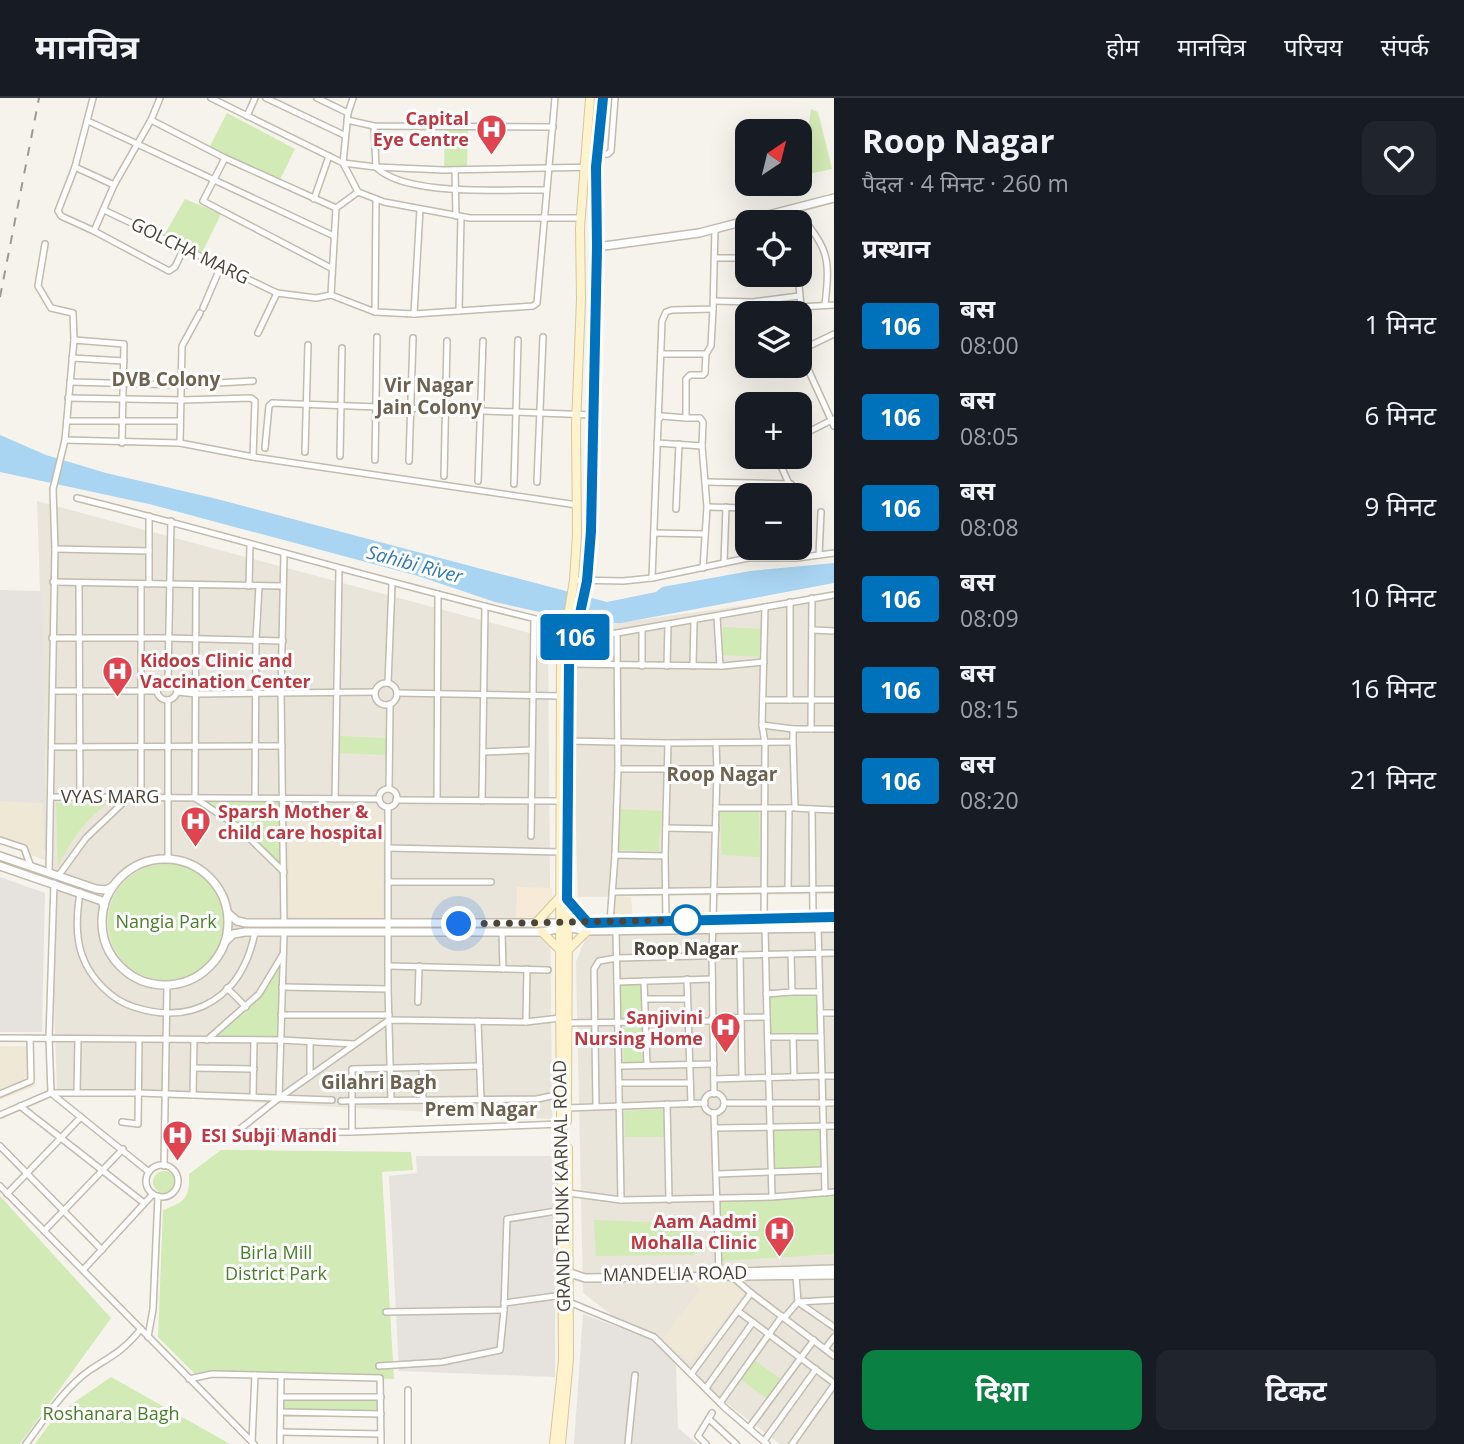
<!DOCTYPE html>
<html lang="hi">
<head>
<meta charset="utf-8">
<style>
  body { margin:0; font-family:"Open Sans","Noto Sans Devanagari",sans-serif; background:#20242c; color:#f1f3f6; height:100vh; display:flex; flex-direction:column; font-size:26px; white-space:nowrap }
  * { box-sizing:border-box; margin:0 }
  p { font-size:23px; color:#9ea1a6 }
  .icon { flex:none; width:38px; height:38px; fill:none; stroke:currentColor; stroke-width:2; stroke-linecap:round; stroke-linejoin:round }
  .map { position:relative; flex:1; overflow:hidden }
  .panel { display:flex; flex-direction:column; background:#171b24; width:630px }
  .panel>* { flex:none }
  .badge { padding:0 14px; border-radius:5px; font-size:24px; line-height:46px }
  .needle { width:46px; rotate:35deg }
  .controls { position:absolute; left:735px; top:21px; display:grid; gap:14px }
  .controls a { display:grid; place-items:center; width:77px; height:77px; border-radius:14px; background:#171b24; box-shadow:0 7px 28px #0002; font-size:35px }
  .you { position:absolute; width:35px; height:35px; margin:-18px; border:5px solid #fff; border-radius:50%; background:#1a73e8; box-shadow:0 0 0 10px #1a73e833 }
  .map>.badge { position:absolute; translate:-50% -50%; box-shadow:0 0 0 4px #fff }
  h2 { padding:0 28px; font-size:26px; line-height:63px }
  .round { display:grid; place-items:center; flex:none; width:74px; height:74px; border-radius:14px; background:#20242c }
  .headline { display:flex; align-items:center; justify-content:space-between; height:119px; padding:0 28px }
  h1 { font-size:33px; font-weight:700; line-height:52px }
  .cta { display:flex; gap:14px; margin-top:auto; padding:14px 28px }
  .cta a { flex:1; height:80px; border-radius:14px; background:#0b8043; color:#fff; font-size:28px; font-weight:700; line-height:80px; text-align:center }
  .cta a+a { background:#20242c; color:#f1f3f6 }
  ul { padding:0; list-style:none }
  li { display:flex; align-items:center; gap:21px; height:91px; padding:0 28px }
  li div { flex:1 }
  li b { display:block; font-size:26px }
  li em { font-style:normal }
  li .badge { min-width:77px; font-weight:700; text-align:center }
  header { display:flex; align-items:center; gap:42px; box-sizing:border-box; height:98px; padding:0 35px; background:#171b24; border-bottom:2px solid #363941 }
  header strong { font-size:33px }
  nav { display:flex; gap:38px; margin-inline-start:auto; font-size:24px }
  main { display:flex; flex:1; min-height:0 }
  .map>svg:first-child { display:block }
  .residential { fill:#eae5da }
  .commercial { fill:#f7ead8 }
  .industrial { fill:#e6e2dd }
  .education { fill:#efe8d6 }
  .green { fill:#d2eab5 }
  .water { fill:#a9d4f2 }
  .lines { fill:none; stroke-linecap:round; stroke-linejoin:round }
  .minor-casing { stroke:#c2bbae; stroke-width:8 }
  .tertiary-casing { stroke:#c2bbae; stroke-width:10 }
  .secondary-casing { stroke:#d6c79b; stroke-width:10 }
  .minor { stroke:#fff; stroke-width:5 }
  .tertiary { stroke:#fff; stroke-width:7 }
  .secondary { stroke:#fff3cd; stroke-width:8 }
  .rail { stroke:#9a9a9a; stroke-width:2; stroke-dasharray:9 9; stroke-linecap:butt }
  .line-casing { stroke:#fff; stroke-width:16 }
  .line { stroke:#0072bc; stroke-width:10 }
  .walk { stroke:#4b4439; stroke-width:7; stroke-dasharray:0 12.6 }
  .stop-dot { fill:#fff; stroke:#0072bc; stroke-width:3.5 }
  .labels { text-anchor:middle; stroke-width:6; stroke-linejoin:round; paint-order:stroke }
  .health-label { font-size:18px; font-weight:bold; fill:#be3a42; stroke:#fff; text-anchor:end }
  .street-label { font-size:18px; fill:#4b4439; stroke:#fff }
  .park-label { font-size:18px; fill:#4a7f2a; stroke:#fff }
  .stop-label { font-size:18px; font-weight:bold; fill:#4b4439; stroke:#fff }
  .neighbourhood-label { font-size:19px; font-weight:bold; fill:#6e6250; stroke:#fff }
  .water-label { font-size:19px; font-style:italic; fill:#2e7ab2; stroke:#fff }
</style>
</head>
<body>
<header>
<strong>मानचित्र</strong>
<nav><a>होम</a><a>मानचित्र</a><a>परिचय</a><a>संपर्क</a></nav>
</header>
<main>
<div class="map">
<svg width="834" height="1346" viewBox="0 0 834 1346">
  <rect width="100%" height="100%" fill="#f6f3ec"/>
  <!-- residential -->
  <g class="residential">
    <path d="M37,403L548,540L552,1021L57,993Z"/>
    <path d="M834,495V796L578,799L573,638L574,559L581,530Z"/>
    <path d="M834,832V1346H780L583,1195L576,864L587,837Z"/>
  </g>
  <!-- commercial -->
  <path class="commercial" d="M517,789L552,790V803L535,822L516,820Z"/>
  <!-- industrial -->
  <g class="industrial">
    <path d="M0,492L42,493L47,753L0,737Z"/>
    <path d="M0,779L45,795L42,934H0Z"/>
    <path d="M416,1058H555V1279L399,1273L389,1078L417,1075Z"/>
    <path d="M583,1216L650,1241L676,1267L678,1330L697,1346H574Z"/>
  </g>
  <!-- education -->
  <g class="education">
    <path d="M0,703L43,705L45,762L0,746Z"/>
    <path d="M289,706L375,707L384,716L382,820L289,818Z"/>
    <path d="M614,798L631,799L633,821L613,822Z"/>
    <path d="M0,948H33L35,988L0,1002Z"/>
    <path d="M689,1183L732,1184L745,1195L691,1264L662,1241L700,1192Z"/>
  </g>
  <!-- green -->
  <g class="green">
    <path d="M811,11L818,14L832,71L809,76L804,61Z"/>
    <path d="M227,15L295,51L278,86L207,54Z"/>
    <path d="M445,31H468L467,72H444Z"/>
    <path d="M185,101L221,116L201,157L162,141Z"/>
    <path d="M723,529L761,531L759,559L721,557Z"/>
    <path d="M340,638L387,640L386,657L339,655Z"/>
    <path d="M203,702L280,703L282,769L246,733Z"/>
    <path d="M56,705L107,706C84,723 71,742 58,768Z"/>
    <path d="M620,711L662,713L659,753L619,752Z"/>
    <path d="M720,712L759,713L760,759L722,757Z"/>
    <circle cx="166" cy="824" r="58"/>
    <path d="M279,868L278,939L214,938L256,902Z"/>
    <path d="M643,884L645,918L621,920L619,885Z"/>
    <path d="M818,895L819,937L769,938L768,897Z"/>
    <path d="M623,930H642L643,964L624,965Z"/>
    <path d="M668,1011L667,1039H625L624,1013Z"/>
    <path d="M820,1030L822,1071L774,1073L773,1031Z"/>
    <path d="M221,1052L411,1054L413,1072L382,1074L394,1281L194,1275L158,1239L163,1112C185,1104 190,1100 189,1076Z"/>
    <circle cx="164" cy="1084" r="11"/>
    <path d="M834,1096V1156L721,1163L719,1104Z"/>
    <path d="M0,1098L111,1220L20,1346H0Z"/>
    <path d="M594,1122L695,1126V1157L596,1158Z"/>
    <path d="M754,1262L781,1281L767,1301L740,1281Z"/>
    <path d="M111,1279L230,1346H35L56,1317Z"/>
    <path d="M377,1301V1319H285L284,1302Z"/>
  </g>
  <!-- water -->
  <path class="water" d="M0,337L46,357L106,375L213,400L607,504L656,494L662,489L750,473L834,465V485L621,525H589L495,504L418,478L149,406L0,374Z"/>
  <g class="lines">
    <defs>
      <g id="minor">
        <path d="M93,0L75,69L58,113L61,118L94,133"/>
        <path d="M160,0L151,22L225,60L336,110L358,94"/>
        <path d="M211,0L343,65L376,69L444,72L596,69"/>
        <path d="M266,0L344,37"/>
        <path d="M317,0L348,15"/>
        <path d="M353,0L348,15L343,65L358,94L384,104L470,120H580"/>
        <path d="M247,18L255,0"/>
        <path d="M151,22L114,87L94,133L169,173L175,169L184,150"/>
        <path d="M347,22L374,28L553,29"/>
        <path d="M88,23L334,138"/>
        <path d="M374,28L376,69C405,99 504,91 546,92"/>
        <path d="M597,57L608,56L611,53L615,0"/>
        <path d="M225,60L203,103L331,170"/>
        <path d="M75,69L114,87"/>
        <path d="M455,72L456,118"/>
        <path d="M314,101L329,58"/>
        <path d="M795,110C827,151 831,155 825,207"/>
        <path d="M104,112L277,195L316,200L331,197L375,214L376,101"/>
        <path d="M45,146L38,188L51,210L73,215L74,242L65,342L53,391L55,451L49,775"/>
        <path d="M715,160H747"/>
        <path d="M798,177L807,269L834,328"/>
        <path d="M331,197L336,110"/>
        <path d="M715,203L753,204L799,198"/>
        <path d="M800,209L834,207"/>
        <path d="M203,210L221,168"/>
        <path d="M459,213L461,119"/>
        <path d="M375,214L414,216L420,111"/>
        <path d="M414,216L533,208L537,205L555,0"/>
        <path d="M258,235L277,195"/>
        <path d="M74,242L124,246L122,345"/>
        <path d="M805,250L834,236"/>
        <path d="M661,256H706"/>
        <path d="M72,260L124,263"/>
        <path d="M70,284L182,287L253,283"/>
        <path d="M68,300L182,302L251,300L255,303L253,359"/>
        <path d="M659,321L662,318L686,320"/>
        <path d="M67,323H180"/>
        <path d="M800,338L834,321"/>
        <path d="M65,342L180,345L253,359L577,407"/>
        <path d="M180,345L182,248L200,215"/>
        <path d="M657,345L702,348"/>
        <path d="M265,350L269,308L272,305L593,317"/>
        <path d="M305,354L308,247"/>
        <path d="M340,358L342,250"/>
        <path d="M777,359L794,397"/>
        <path d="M375,362L377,239"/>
        <path d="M409,363L413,240"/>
        <path d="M444,378L447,243"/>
        <path d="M478,383L483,243"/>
        <path d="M537,384L543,239"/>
        <path d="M706,384L791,386"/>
        <path d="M514,386L518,242"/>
        <path d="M77,400C238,440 396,488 557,526"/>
        <path d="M707,409L747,410"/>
        <path d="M676,411L679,346"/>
        <path d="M654,435L705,436"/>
        <path d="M55,451L149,453"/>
        <path d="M819,457L821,414"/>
        <path d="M724,465L726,409"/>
        <path d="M703,470L707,409L702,348L703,324L700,320H686V281L690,277H703L705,275L706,256L711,248L713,211"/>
        <path d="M652,480L662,223L666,214L672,212L713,211L715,131"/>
        <path d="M574,482L623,483L652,480L748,460H797L834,455"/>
        <path d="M53,484L283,488"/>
        <path d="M79,485L80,699"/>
        <path d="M149,486V418"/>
        <path d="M196,487L195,700L237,728L284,774"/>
        <path d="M249,488L250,446"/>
        <path d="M717,519L720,568"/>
        <path d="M812,532L834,533"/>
        <path d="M617,535L618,671L615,757L665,758L666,823"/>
        <path d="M575,538L617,535L834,497"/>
        <path d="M52,540H167L283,543"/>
        <path d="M569,566L723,568L764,564"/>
        <path d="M642,568V531"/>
        <path d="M667,568L668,527"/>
        <path d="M693,568L694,523"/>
        <path d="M168,582L171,423"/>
        <circle cx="167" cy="592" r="10"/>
        <path d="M388,585L392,486"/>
        <circle cx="386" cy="596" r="11"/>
        <path d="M53,593H157"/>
        <path d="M177,594L197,596L375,594"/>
        <path d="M397,595L561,598"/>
        <path d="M763,602H834"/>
        <path d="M790,602V504"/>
        <path d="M762,627L793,631"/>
        <path d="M811,631L812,500"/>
        <path d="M568,643L668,645L793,644V631H834"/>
        <path d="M793,644L795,710L812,711L813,818"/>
        <path d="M52,649L282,648"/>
        <path d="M483,654L531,652"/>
        <path d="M618,671H765"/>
        <path d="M389,691L390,606"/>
        <circle cx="388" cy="700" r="9"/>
        <path d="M52,699L379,701"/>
        <path d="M141,699V486"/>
        <path d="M255,700L256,542L259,488"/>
        <path d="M335,701L339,471"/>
        <path d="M396,702L560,703"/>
        <path d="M437,702L438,496"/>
        <path d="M482,703L485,508"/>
        <path d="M388,709V891L391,1002"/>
        <path d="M716,710H792"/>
        <path d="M812,711L834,712"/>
        <path d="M666,730L716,731"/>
        <path d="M531,738L534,521"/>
        <path d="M0,742L24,750L31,769"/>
        <path d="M388,750L560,754"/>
        <path d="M665,758L668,645"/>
        <path d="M168,760V602"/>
        <path d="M59,777L86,740L129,699"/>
        <path d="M389,784H491"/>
        <path d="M788,791L789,710"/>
        <path d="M80,794C77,815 75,837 82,857C90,880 111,902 134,909C196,929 243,897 255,834"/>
        <path d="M612,794L834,791"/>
        <path d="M764,821L765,645L762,627L765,509"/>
        <path d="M610,824L615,757"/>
        <path d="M284,825L281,594L284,455"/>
        <path d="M818,830L822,978H834"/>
        <path d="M616,833L621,1102"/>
        <path d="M502,835L503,871"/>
        <path d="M740,857L834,855"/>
        <path d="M388,868L548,872"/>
        <path d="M687,881L691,1006"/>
        <path d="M644,883L647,967"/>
        <path d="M617,884L712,881"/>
        <path d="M282,889L388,891"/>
        <path d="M227,890L246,909"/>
        <path d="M792,894H819"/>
        <path d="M766,896L792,894L791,856"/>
        <path d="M646,901H687"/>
        <path d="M418,904L419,868"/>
        <path d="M820,915H834"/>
        <path d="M281,917H389"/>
        <path d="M767,919L772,1099"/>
        <path d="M712,920L767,919L765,831"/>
        <path d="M478,923L481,1001"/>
        <path d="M526,924L527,871"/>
        <path d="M567,925L713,923"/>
        <path d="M768,939H821"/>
        <path d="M793,939L794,979"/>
        <path d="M0,940L281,942L354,946"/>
        <path d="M207,942L259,896L283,856"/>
        <path d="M646,945L688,943"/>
        <path d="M620,968L714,966"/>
        <path d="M422,969L423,1002"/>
        <path d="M194,970L254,971"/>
        <path d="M310,978V944"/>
        <path d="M714,981L822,978L825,1095"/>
        <path d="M619,985H690"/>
        <path d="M51,995L49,940L54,785"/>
        <path d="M51,995L149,1074"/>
        <path d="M77,995L78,941"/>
        <circle cx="714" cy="1005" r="10"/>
        <path d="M0,996L31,983L30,940"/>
        <path d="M714,996L712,858L717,672L716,645"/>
        <path d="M193,997L194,942"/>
        <path d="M253,999L254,942"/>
        <path d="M279,1000L284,835"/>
        <path d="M341,1003L537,1001L561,996"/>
        <path d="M724,1005H834"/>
        <path d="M667,1006L669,1102"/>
        <path d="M596,1007L594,871L599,863L617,860L740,857L742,979"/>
        <path d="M20,1008L144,1105"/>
        <path d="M567,1010L705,1005"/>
        <path d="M714,1015L719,1177"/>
        <path d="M0,1017L51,995H139L332,1002"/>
        <path d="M122,1024L138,1026L139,942"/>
        <path d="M716,1030L834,1028"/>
        <path d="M352,1034V971L480,968"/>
        <path d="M235,1035L279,1000L389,922L526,924L560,920"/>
        <path d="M235,1035L352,1034L562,1026"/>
        <path d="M0,1048L102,1152"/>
        <circle cx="162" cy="1083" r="16"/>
        <path d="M164,1068L167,888"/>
        <path d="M717,1076L824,1072"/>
        <path d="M0,1088L254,1346"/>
        <path d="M569,1095L621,1102L772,1099L834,1094"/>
        <path d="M7,1096L81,1019"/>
        <path d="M44,1133L123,1051"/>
        <path d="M83,1172L153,1096"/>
        <path d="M796,1178L798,1204L834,1202"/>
        <path d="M734,1180L751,1195L834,1258"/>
        <path d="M569,1204L654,1239L724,1309L767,1346"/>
        <path d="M504,1205L563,1197"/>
        <path d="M738,1213L834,1285"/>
        <path d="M386,1214L504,1212L507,1121L563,1112"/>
        <path d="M784,1220L798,1204L834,1229"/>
        <path d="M148,1239L153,1211L158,1098"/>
        <path d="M825,1251L834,1239"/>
        <path d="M379,1268L442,1264L500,1252L504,1212"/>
        <path d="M692,1275L751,1195"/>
        <path d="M189,1281L212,1276L380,1280L381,1346"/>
        <path d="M706,1290L753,1224"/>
        <path d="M408,1292V1346"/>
        <path d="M281,1299H381"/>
        <path d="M720,1305L782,1218"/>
        <path d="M281,1314L381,1316"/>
        <path d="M709,1321L736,1346"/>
        <path d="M749,1330L814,1242"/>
        <path d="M280,1334L381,1336"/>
        <path d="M764,1343L816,1271"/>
        <path d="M252,1344L255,1277"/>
        <path d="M26,1346C43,1323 66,1288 90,1272C113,1257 122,1254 141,1231"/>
        <path d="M280,1346L281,1278"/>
        <path d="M628,1346L635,1277"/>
        <path d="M706,1346L698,1338L712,1315"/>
        <path d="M792,1346L834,1287"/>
      </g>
      <g id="tertiary">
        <path d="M597,149L699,135L834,100"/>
        <path d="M0,758L96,791L106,792L112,789"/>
        <circle cx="165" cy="824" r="63"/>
        <path d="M0,768L102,803L104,808"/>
        <path d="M228,815L237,823L246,825H588L834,819"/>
        <path d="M225,844L233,836L245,834H542L567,829L587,833L834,830"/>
        <path d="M570,1175L585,1180L834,1177"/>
        <path d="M707,1175L834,1171"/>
      </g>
      <g id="secondary">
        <path d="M592,381L597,149L596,69L603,0"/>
        <path d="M567,801L588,825"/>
        <path d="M536,825L560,799"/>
        <path d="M542,834L560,852"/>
        <path d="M567,853L587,833"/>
        <path d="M567,1023L569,566L587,483L592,391"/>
        <path d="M554,1346L563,1262L560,893L561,562L574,482L577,436L576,328L581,201L580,130L590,0"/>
        <path d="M561,1346L569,1261L568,1050"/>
      </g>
    </defs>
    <!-- minor casing -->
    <use href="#minor" class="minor-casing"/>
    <!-- tertiary casing -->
    <use href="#tertiary" class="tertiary-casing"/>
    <!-- secondary casing -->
    <use href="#secondary" class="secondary-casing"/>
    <!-- minor -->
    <use href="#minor" class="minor"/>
    <!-- tertiary -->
    <use href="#tertiary" class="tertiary"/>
    <!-- secondary -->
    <use href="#secondary" class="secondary"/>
    <!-- rail -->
    <path class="rail" d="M0,199L39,0"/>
  </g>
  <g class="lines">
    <defs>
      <path id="line" d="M603,0L596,69L597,149L591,433L587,483L569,566L567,801L588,825L834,819"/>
    </defs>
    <!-- line casing -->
    <use href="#line" class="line-casing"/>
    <!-- line -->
    <use href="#line" class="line"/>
    <!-- walk -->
    <path class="walk" d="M459,826L690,822H686"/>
  </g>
  <!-- icons -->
  <defs>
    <symbol id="hospital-pin" viewBox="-11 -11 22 30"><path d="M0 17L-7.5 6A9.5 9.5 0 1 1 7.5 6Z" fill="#e0444e" stroke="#fff"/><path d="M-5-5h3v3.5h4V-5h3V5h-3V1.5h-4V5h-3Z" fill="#fff"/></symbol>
  </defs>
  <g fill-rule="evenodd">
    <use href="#hospital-pin" x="474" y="14" width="35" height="47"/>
    <use href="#hospital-pin" x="100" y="556" width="35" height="47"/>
    <use href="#hospital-pin" x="178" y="706" width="35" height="47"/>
    <use href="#hospital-pin" x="708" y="912" width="35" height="47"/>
    <use href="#hospital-pin" x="160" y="1020" width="35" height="47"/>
    <use href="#hospital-pin" x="762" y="1116" width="35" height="47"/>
  </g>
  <!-- markers -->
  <circle class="stop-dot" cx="686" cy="822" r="14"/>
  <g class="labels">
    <!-- health labels -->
    <g class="health-label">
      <text x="469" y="27">Capital<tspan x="469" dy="21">Eye Centre</tspan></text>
      <text x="140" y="569" text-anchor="start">Kidoos Clinic and<tspan x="140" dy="21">Vaccination Center</tspan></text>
      <text x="218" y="720" text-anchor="start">Sparsh Mother &amp;<tspan x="218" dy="21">child care hospital</tspan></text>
      <text x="703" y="926">Sanjivini<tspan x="703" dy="21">Nursing Home</tspan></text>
      <text x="201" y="1044" text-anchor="start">ESI Subji Mandi</text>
      <text x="757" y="1130">Aam Aadmi<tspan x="757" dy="21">Mohalla Clinic</tspan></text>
    </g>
    <!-- street labels -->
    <g class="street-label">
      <text transform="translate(190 153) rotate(26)" y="6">GOLCHA MARG</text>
      <text x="110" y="705">VYAS MARG</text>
      <text transform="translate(562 1088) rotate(-91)" y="6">GRAND TRUNK KARNAL ROAD</text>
      <text transform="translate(675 1176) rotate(-1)" y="6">MANDELIA ROAD</text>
    </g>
    <!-- park labels -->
    <g class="park-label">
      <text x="166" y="830">Nangia Park</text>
      <text x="276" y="1161">Birla Mill<tspan x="276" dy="21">District Park</tspan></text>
      <text x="111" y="1322">Roshanara Bagh</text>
    </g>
    <!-- stop labels -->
    <g class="stop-label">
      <text x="686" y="857">Roop Nagar</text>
    </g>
    <!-- neighbourhood labels -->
    <g class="neighbourhood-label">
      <text x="166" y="288">DVB Colony</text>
      <text x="429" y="294">Vir Nagar<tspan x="429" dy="22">Jain Colony</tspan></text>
      <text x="722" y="683">Roop Nagar</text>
      <text x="379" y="991">Gilahri Bagh</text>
      <text x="481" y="1018">Prem Nagar</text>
    </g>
    <!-- water labels -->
    <g class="water-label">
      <text transform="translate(415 466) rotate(15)" y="7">Sahibi River</text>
    </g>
  </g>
</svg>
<div class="controls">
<a><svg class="needle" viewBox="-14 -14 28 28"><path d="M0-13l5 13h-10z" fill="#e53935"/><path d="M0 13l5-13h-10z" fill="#9ea1a6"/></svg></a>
<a><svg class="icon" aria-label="locate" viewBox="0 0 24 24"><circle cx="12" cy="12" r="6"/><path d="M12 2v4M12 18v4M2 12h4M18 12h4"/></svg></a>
<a><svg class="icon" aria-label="layers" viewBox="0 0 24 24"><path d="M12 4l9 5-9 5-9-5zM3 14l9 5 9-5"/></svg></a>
<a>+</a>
<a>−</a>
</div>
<div class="you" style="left:459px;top:826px"></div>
<b class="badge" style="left:575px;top:539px;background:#0072bc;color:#fff">106</b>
</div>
<section class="panel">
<div class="headline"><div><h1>Roop Nagar</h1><p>पैदल · 4 मिनट · 260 m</p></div><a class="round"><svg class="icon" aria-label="heart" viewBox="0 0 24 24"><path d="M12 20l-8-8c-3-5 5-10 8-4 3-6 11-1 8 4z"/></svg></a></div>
<h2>प्रस्थान</h2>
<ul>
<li><span class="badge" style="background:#0072bc;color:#fff">106</span><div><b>बस</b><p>08:00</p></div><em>1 मिनट</em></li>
<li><span class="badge" style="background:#0072bc;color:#fff">106</span><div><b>बस</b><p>08:05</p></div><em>6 मिनट</em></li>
<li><span class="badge" style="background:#0072bc;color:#fff">106</span><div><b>बस</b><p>08:08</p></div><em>9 मिनट</em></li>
<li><span class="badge" style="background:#0072bc;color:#fff">106</span><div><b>बस</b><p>08:09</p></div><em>10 मिनट</em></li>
<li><span class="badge" style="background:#0072bc;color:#fff">106</span><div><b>बस</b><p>08:15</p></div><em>16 मिनट</em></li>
<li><span class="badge" style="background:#0072bc;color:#fff">106</span><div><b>बस</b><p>08:20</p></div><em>21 मिनट</em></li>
</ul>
<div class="cta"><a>दिशा</a><a>टिकट</a></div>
</section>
</main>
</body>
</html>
